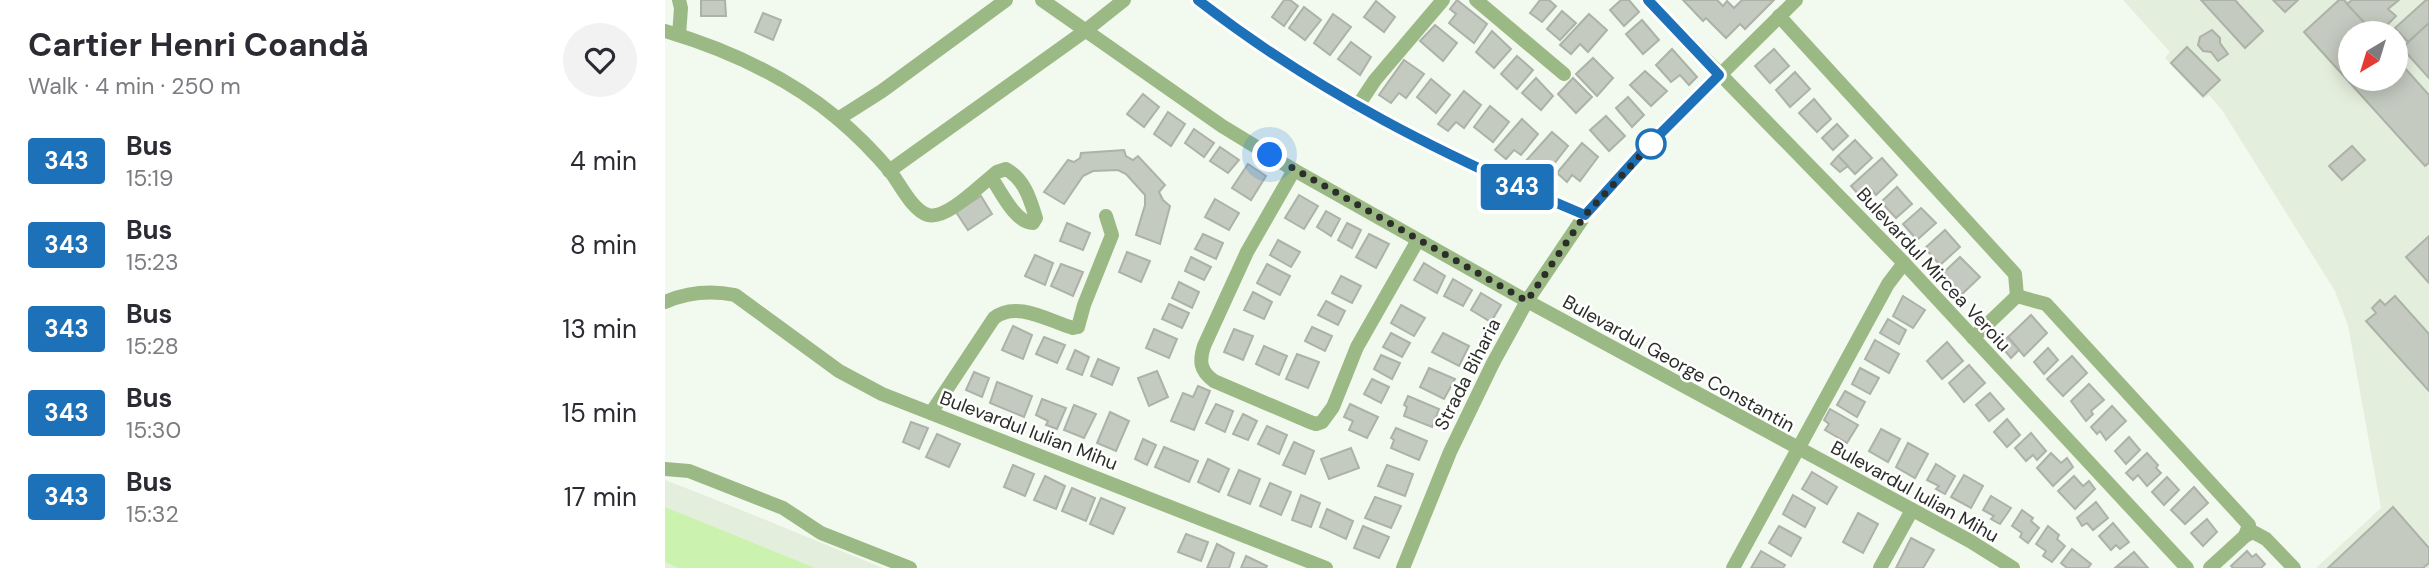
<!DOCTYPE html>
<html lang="en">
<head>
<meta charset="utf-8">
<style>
  body { margin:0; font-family:"DM Sans",sans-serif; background:#f2f2f3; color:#2b2b33; height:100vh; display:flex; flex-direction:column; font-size:26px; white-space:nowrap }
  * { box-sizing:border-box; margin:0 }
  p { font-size:23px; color:#7c7c81 }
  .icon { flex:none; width:38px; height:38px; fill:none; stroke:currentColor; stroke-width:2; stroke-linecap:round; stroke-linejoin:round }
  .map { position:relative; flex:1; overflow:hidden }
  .side { display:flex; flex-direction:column; background:#fff; width:665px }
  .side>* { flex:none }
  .badge { padding:0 14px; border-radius:5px; font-size:24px; line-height:46px }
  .needle { width:46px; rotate:218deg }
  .controls { position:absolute; left:1673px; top:21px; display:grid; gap:14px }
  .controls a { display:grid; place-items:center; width:70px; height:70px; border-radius:50%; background:#fff; box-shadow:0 4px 18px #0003; font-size:35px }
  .you { position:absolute; width:35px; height:35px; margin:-18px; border:5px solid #fff; border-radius:50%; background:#1a73e8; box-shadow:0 0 0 10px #1a73e833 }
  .map>.badge { position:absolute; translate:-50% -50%; box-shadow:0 0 0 4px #fff }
  .round { display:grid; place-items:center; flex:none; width:74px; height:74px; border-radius:37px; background:#f2f2f3 }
  .overview { display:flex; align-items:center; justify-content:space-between; height:119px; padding:0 28px }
  h1 { font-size:33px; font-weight:700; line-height:52px }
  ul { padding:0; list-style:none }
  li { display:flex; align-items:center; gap:21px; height:84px; padding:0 28px }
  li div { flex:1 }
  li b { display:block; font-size:26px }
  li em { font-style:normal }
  li .badge { min-width:77px; font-weight:700; text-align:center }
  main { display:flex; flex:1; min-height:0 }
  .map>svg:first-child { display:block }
  .built { fill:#e4eedc; fill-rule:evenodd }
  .green { fill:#ccf2b0 }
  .building { fill:#c4cac0; stroke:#acb2a8; stroke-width:2 }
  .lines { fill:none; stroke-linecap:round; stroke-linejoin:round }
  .minor { stroke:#9bb984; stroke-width:14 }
  .line-casing { stroke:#fff; stroke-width:16 }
  .line { stroke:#1d71b8; stroke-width:10 }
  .walk { stroke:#2b2e29; stroke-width:7; stroke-dasharray:0 12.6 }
  .stop-dot { fill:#fff; stroke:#1d71b8; stroke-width:3.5 }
  .labels { text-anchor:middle; stroke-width:5; stroke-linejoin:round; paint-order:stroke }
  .street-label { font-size:19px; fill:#2b2e29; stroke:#fff }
</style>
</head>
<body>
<main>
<section class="side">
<div class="overview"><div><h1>Cartier Henri Coandă</h1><p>Walk · 4 min · 250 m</p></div><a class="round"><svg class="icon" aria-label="heart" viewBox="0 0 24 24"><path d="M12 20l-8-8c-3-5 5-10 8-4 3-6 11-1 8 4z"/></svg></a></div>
<ul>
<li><span class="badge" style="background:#1d71b8;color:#fff">343</span><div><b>Bus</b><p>15:19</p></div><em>4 min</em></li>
<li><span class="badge" style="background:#1d71b8;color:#fff">343</span><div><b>Bus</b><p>15:23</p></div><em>8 min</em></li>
<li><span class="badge" style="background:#1d71b8;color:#fff">343</span><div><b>Bus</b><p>15:28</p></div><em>13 min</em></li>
<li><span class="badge" style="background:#1d71b8;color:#fff">343</span><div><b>Bus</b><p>15:30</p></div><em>15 min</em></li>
<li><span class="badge" style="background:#1d71b8;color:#fff">343</span><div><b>Bus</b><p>15:32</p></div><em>17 min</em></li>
</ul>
</section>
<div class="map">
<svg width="1764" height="568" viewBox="0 0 1764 568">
  <rect width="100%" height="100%" fill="#f2f9ee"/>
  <!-- built -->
  <g class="built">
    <path d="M1458,0H1764V568H1651L1716,508L1683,325L1670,291L1557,110L1544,95L1538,99L1500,58L1505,52ZM1685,33H1731V79H1685Z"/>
    <path d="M0,480L49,499L218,568H0Z"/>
  </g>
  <!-- green -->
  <path class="green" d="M0,507L150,568H14L0,562Z"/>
  <!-- building -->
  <g class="building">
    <path d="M36,0H60L61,16H36Z"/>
    <path d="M619,0H625L633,6L619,26L607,17Z"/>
    <path d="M792,0L822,24L809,43L784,23L791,14L785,9Z"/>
    <path d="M875,0H884L891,6L877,22L865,13Z"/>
    <path d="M956,0H964L974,12L959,26L945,10Z"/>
    <path d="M1018,0H1052L1058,6L1062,1L1069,8L1077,0H1109L1080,29L1075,24L1061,38L1041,18L1038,21Z"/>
    <path d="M1536,0H1570L1598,31L1580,48Z"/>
    <path d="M1608,0H1633L1620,12Z"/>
    <path d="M1674,0H1679L1709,33H1685V79H1731V58L1764,95V163L1760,166L1639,32Z"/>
    <path d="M1687,0H1734L1723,9L1731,16L1714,33H1709L1682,4Z"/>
    <path d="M1761,0H1764V23L1743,42L1730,28Z"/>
    <path d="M711,1L730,17L719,32L699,17Z"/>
    <path d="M639,7L656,20L640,40L624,28Z"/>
    <path d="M897,11L911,23L895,40L882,29Z"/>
    <path d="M98,13L116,20L108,40L90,32Z"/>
    <path d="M668,14L686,27L665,55L649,43Z"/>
    <path d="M924,14L942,30L923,52L915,44L906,54L895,45Z"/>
    <path d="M977,20L994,40L978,54L961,34Z"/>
    <path d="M1764,23V78L1737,48Z"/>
    <path d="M770,25L792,43L778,61L755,41Z"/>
    <path d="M1547,30L1555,38V43L1563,54L1553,61L1546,52L1538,51L1533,45L1535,37Z"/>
    <path d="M827,31L846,49L829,68L811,52Z"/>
    <path d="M686,42L706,57L695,75L673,59Z"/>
    <path d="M1522,47L1555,80L1538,96L1506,63Z"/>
    <path d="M1007,49L1032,77L1024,85L1015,75L1006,82L991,65Z"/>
    <path d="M1109,49L1124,66L1105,83L1090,66Z"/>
    <path d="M852,56L868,70L852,89L836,74Z"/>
    <path d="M928,58L948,78L932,96L911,74Z"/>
    <path d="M739,60L759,74L741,98L734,93L726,103L714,95Z"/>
    <path d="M980,71L1002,91L986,106L965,85Z"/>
    <path d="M1130,72L1145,89L1125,107L1111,90Z"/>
    <path d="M871,78L888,96L876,110L857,93Z"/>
    <path d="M908,78L927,97L911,113L893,94Z"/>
    <path d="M766,79L785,95L771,113L752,97Z"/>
    <path d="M799,91L816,105L799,128L791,122L783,131L773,124Z"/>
    <path d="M478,94L494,107L479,127L462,114Z"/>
    <path d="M963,97L979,115L967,127L951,108Z"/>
    <path d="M1149,99L1166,119L1152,132L1134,113Z"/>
    <path d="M825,106L844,122L828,142L809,127Z"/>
    <path d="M503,112L520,124L506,146L489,134Z"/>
    <path d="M941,116L960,136L944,151L925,130Z"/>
    <path d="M857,119L873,134L856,155L849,150L841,159L830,150Z"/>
    <path d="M1172,124L1183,136L1168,150L1157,138Z"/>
    <path d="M529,129L549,143L539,157L520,143Z"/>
    <path d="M887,132L903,146L885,169L877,162L869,171L859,163Z"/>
    <path d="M1190,140L1207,158L1190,174L1173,156Z"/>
    <path d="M917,143L933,157L915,181L907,175L902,182L892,173Z"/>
    <path d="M1687,146L1700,160L1677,180L1664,166Z"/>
    <path d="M555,147L574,160L563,173L545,161Z"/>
    <path d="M459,150L461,156L468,160L473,156L500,185L494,192L498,200L505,206L495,244L471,235L480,205V195L461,174L453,170L428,171L418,176L399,204L379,192L403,160L409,162L415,158L416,153Z"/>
    <path d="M1173,156L1183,166L1175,172L1166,164Z"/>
    <path d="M1217,158L1232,175L1211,195L1204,187L1195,196L1186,186Z"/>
    <path d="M583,164L601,176L586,200L567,188Z"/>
    <path d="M1232,187L1247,204L1231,218L1216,202Z"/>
    <path d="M634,195L653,206L639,229L620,218Z"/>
    <path d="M316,196L327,214L303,230L291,212Z"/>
    <path d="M550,199L574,213L564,230L540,217Z"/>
    <path d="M1256,208L1271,223L1252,240L1238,224Z"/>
    <path d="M661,211L675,219L666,236L652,227Z"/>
    <path d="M402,223L425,233L418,250L395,241Z"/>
    <path d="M682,223L696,230L687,248L673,240Z"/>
    <path d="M1280,230L1295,247L1275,265L1260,248Z"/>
    <path d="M538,234L558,243L551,259L530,249Z"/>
    <path d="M704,234L724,244L711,268L691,257Z"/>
    <path d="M1764,236V283L1741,257Z"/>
    <path d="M613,240L635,252L626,267L605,255Z"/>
    <path d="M462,252L485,261L476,282L454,272Z"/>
    <path d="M370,255L388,263L380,285L360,276Z"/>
    <path d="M526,257L546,267L539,280L520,271Z"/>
    <path d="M1295,257L1315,277L1294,297L1275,276Z"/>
    <path d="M759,263L780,276L772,293L749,280Z"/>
    <path d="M396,264L418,272L408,296L386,286Z"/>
    <path d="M602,264L625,276L615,295L592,283Z"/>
    <path d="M676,276L696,286L687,303L667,293Z"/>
    <path d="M788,279L807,290L798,306L779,296Z"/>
    <path d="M514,282L534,292L527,308L507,298Z"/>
    <path d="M588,292L607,302L599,319L579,310Z"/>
    <path d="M816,293L836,305L826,322L806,310Z"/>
    <path d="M1238,296L1260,310L1248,328L1228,316Z"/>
    <path d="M1730,296L1764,334V391L1701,321L1711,313L1707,308L1715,300L1720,305Z"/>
    <path d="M661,301L680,311L673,325L653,315Z"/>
    <path d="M504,304L524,313L517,328L497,319Z"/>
    <path d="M736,305L760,318L749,336L726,323Z"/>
    <path d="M1366,315L1382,333L1359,356L1343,337Z"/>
    <path d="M1223,319L1241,330L1234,344L1215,333Z"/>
    <path d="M348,326L367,335L358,359L337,350Z"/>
    <path d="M647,327L667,336L660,351L640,341Z"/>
    <path d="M489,329L512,339L504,358L481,348Z"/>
    <path d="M569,329L588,336L578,360L559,352Z"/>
    <path d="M726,333L745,343L737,357L718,347Z"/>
    <path d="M778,333L804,346L794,366L767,352Z"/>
    <path d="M379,337L400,345L392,363L371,354Z"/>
    <path d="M1343,337L1354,350L1346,358L1335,345Z"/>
    <path d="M1210,340L1234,354L1224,373L1200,359Z"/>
    <path d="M1282,342L1298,361L1277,379L1262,361Z"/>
    <path d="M599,346L622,356L614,375L591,364Z"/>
    <path d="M1383,348L1393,360L1379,374L1369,362Z"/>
    <path d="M410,350L424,357L417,375L402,369Z"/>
    <path d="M632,354L654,362L643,388L621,379Z"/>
    <path d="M716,355L735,363L727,379L709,369Z"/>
    <path d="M1407,356L1422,373L1398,396L1382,379Z"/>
    <path d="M433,359L454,368L447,385L426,376Z"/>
    <path d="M1304,365L1320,383L1299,402L1284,383Z"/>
    <path d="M764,368L790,379L779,399L755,387Z"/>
    <path d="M1195,368L1214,378L1205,394L1187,384Z"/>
    <path d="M492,371L503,397L484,406L473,378Z"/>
    <path d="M309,372L324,378L317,397L301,390Z"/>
    <path d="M707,379L724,387L716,403L699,394Z"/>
    <path d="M332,382L367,396L359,417L325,403Z"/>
    <path d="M1424,384L1439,400L1426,411L1428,414L1421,421L1406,401Z"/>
    <path d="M533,386L545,391L529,430L506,421L518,393L528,397Z"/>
    <path d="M1180,391L1200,402L1192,417L1172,405Z"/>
    <path d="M1325,393L1339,409L1324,421L1311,405Z"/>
    <path d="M743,396L774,409L767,427L739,416L742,407L739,405Z"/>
    <path d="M377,399L401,408L392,429L381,425L383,421L371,415Z"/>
    <path d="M551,404L568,411L560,432L541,423Z"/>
    <path d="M685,404L713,417L702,438L684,430L688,421L679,417Z"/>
    <path d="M409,405L431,414L419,438L399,430Z"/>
    <path d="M1447,406L1461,421L1441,440L1435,431L1432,434L1426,427Z"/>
    <path d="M1165,409L1193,425L1182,443L1160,430L1164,424L1159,420Z"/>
    <path d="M445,412L464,421L451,451L432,443Z"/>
    <path d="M578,414L592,421L583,440L568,434Z"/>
    <path d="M1342,419L1355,435L1342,447L1329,432Z"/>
    <path d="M246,422L263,428L254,449L238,442Z"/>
    <path d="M602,426L622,435L614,454L593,444Z"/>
    <path d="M731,428L762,441L754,460L726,448L729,440L726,438Z"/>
    <path d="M1216,429L1235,439L1223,462L1204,451Z"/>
    <path d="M1366,433L1381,451L1372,460L1368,455L1361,461L1350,448Z"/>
    <path d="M272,434L295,444L284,467L261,457Z"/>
    <path d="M1464,437L1475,450L1461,464L1450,451Z"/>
    <path d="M478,439L491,445L482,465L470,459Z"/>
    <path d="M629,442L649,451L640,474L618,465Z"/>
    <path d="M1243,443L1263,454L1250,478L1231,467Z"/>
    <path d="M499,447L533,461L524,482L490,467Z"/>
    <path d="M686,448L694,468L664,479L656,459Z"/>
    <path d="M1386,453L1396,463L1402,458L1408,467L1388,486L1372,468Z"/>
    <path d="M1482,453L1493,465L1491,468L1496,473L1482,486L1473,475L1468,480L1461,473Z"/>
    <path d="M543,459L564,469L554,492L533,482Z"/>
    <path d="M1271,464L1290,476L1280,494L1271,489L1274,486L1262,480Z"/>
    <path d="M348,465L369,474L360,496L339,487Z"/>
    <path d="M722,465L748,474L740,496L713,486Z"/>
    <path d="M574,470L595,479L585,504L563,495Z"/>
    <path d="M1147,472L1172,487L1162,504L1137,489Z"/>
    <path d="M1299,475L1318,486L1306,508L1286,497Z"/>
    <path d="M380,476L400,486L391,509L369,500Z"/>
    <path d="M1409,476L1418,486L1424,481L1430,489L1410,509L1393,491Z"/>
    <path d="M1502,477L1514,490L1499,505L1487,492Z"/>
    <path d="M605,483L626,492L616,515L595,506Z"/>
    <path d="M1529,487L1543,503L1520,524L1506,510Z"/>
    <path d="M407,488L430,498L421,521L397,511Z"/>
    <path d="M636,495L655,503L646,527L627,520Z"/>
    <path d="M1128,495L1150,508L1140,527L1118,514Z"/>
    <path d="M1326,496L1346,508L1335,524L1326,519L1329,516L1318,510Z"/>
    <path d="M710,497L736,506L726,528L700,518Z"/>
    <path d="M436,498L460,508L448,534L425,524Z"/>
    <path d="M1431,502L1443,518L1428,530L1422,523L1417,526L1412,518Z"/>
    <path d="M1728,507L1764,548V563L1758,568H1663Z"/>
    <path d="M662,509L688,521L681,539L655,527Z"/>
    <path d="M1357,510L1368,518L1366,521L1374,528L1363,543L1355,537L1357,533L1347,526Z"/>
    <path d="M1193,513L1213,524L1198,553L1178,542Z"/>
    <path d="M1542,519L1552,532L1538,546L1526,533Z"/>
    <path d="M1448,523L1464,542L1455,549L1451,545L1446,550L1434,536Z"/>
    <path d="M698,526L724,537L714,558L689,548Z"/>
    <path d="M1114,526L1136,538L1126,556L1104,543Z"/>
    <path d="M1383,526L1394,535L1392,539L1400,546L1387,562L1378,556L1381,551L1371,544Z"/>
    <path d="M521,534L543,542L536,561L513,552Z"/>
    <path d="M1246,538L1269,550L1258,568H1231Z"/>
    <path d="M552,544L569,553L564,568H542Z"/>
    <path d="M1407,549L1426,564L1423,568H1402L1396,563Z"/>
    <path d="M1096,551L1120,565L1118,568H1086Z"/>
    <path d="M1582,551L1587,557L1591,554L1600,564L1596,568H1568L1566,566Z"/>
    <path d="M1469,552L1483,568L1451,567Z"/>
    <path d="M581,556L602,566L601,568H576Z"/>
  </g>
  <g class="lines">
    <!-- minor -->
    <g class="minor">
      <path d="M14,0L16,8L14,35"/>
      <path d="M377,0L557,126L629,170L862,301L1305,541L1348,568"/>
      <path d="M533,0C654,93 780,156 920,215"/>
      <path d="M811,0L899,74"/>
      <path d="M983,0L1239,263L1522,568"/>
      <path d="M1114,16L1350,274L1352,296"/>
      <path d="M0,31C61,49 122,77 172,118C191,134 209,152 225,171C235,184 247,210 263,215C281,220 313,187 326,177L332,172L341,169C360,180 365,199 371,218L368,223C350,223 335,190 326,177"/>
      <path d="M692,107L710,80L778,0"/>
      <path d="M173,119L217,91L341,0"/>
      <path d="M629,170L582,252L539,346C534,361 535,371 549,381L645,422L651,424L657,422L668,407L692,347L753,240"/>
      <path d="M224,171L420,31L459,0"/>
      <path d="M0,302C23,292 45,290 70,295L174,371L217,394L661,568"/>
      <path d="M1308,338L1352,296L1381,304L1584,525L1580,536"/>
      <path d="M266,413L329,318C351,300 384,321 408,328L413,327L419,305L447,235L441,216"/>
      <path d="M0,469L24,471L118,508L156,533L245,568"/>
      <path d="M738,568L785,452L828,363L862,301L920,215L977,152L1131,0"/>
      <path d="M1068,568L1223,284L1239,263"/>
      <path d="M1215,568L1247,510"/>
      <path d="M1545,568L1580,536L1588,532L1601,539L1629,568"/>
    </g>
  </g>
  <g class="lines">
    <defs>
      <path id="line" d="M533,0C653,93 781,157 920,215L977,152L1054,75L983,0"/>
    </defs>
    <!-- line casing -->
    <use href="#line" class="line-casing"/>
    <!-- line -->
    <use href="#line" class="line"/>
    <!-- walk -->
    <path class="walk" d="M605,155L862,301L920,215L986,144"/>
  </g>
  <!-- markers -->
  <circle class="stop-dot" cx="986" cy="144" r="14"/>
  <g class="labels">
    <!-- street labels -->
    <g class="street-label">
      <text transform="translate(1269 269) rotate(47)" y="7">Bulevardul Mircea Veroiu</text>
      <text transform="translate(1014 363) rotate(29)" y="7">Bulevardul George Constantin</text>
      <text transform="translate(802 374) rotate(-63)" y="7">Strada Biharia</text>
      <text transform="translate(364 430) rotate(21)" y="7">Bulevardul Iulian Mihu</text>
      <text transform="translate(1250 491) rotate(29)" y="7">Bulevardul Iulian Mihu</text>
    </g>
  </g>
</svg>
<div class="controls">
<a><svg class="needle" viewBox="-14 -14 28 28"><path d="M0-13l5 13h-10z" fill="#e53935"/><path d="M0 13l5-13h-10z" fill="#7c7c81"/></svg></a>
</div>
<div class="you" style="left:605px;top:155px"></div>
<b class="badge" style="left:852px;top:187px;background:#1d71b8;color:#fff">343</b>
</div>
</main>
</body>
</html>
